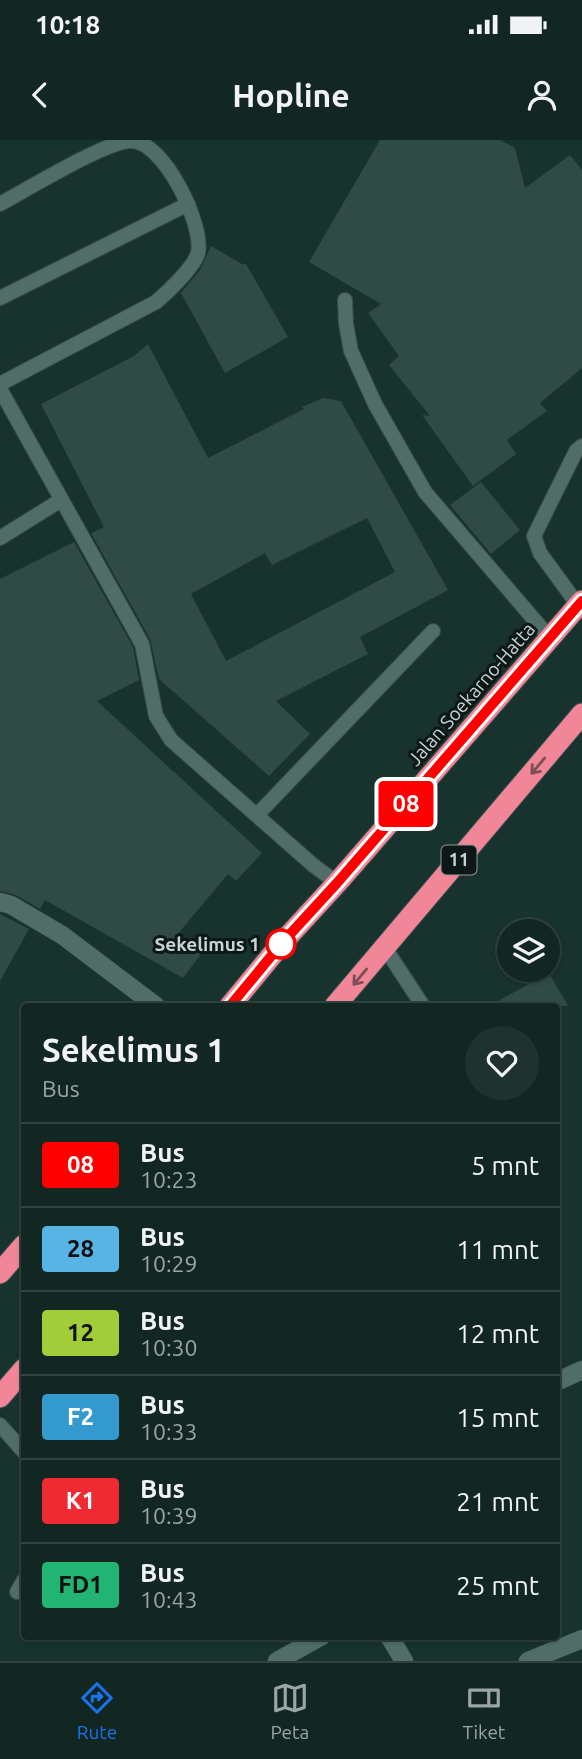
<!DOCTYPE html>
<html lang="id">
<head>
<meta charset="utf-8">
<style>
  body { margin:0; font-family:Ubuntu,sans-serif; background:#1f322f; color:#f1f3f6; height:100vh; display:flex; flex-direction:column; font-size:26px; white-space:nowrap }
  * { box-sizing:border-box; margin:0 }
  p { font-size:23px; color:#9ca5a5 }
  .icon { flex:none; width:38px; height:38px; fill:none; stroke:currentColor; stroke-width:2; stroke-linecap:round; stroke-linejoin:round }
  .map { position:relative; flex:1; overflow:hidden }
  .drawer { position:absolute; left:21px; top:863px; width:539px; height:637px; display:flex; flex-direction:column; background:#122622; border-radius:7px; box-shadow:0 2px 5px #0004,0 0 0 2px #314340 }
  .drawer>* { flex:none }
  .badge { padding:0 14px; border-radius:5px; font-size:24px; line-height:46px }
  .buttons { position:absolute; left:497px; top:779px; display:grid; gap:14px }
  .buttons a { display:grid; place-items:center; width:63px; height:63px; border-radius:50%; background:#122622; box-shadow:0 2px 5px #0004,0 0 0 2px #314340; font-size:35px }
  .map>.badge { position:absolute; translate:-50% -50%; box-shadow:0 0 0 4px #fff }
  .round { display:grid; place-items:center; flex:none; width:74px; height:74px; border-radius:37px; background:#1f322f }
  .headline { display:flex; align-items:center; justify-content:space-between; height:119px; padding:0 21px }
  h1 { font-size:33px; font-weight:600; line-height:52px }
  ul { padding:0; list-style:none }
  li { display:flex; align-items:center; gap:21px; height:84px; padding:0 21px; border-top:2px solid #314340 }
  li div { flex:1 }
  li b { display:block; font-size:26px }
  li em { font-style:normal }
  li .badge { min-width:77px; font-weight:700; text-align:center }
  .status { display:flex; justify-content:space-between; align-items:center; height:49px; padding:0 35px; background:#122622; direction:ltr }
  .status svg { height:19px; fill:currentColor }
  header { display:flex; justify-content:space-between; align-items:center; height:91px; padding:0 21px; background:#122622; font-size:32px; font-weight:600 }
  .tab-bar { display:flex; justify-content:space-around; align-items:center; height:98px; border-top:2px solid #314340; background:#122622; font-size:19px; color:#9ca5a5 }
  .tab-bar a { display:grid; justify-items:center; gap:4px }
  .tab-bar .current { color:#1a73e8 }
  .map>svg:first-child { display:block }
  .building { fill:#304b46; fill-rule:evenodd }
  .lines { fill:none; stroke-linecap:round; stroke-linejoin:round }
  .lane-casing { stroke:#384e4b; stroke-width:16 }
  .street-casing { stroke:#384e4b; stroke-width:19 }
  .highway-casing { stroke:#384e4b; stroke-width:23 }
  .lane { stroke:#516d68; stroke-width:14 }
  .street { stroke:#516d68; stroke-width:18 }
  .highway { stroke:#f18698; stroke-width:21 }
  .oneway { stroke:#7e4e57 }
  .line-casing { stroke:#fff; stroke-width:16 }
  .line { stroke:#f00; stroke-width:10 }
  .stop-dot { fill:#fff; stroke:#f00; stroke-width:3.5 }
  .labels { text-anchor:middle; stroke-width:6; stroke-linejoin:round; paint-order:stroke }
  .shield { fill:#0c1716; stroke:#8e9c9a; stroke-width:2 }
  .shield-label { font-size:18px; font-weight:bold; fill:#c6d5d2 }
  .street-label { font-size:19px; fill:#c6d5d2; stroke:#0c1716 }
  .stop-label { font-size:19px; font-weight:bold; fill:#c6d5d2; stroke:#0c1716; text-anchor:end }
</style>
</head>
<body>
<div class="status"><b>10:18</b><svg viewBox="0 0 49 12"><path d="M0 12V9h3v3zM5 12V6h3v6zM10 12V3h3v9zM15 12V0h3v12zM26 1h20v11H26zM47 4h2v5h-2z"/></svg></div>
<header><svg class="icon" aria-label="back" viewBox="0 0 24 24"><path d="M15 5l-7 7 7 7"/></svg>Hopline<svg class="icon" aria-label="person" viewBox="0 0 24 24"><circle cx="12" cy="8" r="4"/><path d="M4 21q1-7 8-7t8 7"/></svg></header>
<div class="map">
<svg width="582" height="1521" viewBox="0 0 582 1521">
  <rect width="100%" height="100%" fill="#18322e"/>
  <!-- building -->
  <g class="building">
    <path d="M380,0H500L515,8L525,48L570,15L582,30V228L540,263L547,271L507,300L516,314L473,346L422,275L430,276L389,225L399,216L368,173L381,164L309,122Z"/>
    <path d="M211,106L242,124H246L288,197L225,233L181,153L200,130Z"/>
    <path d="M148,204L208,318L304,269L302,267L323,258L341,261L448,450L360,497L368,514L276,561L310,594L269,636L159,539L150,499L91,393L104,387L41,264L134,216ZM367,378L395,432L226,521L191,454L265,413L272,425Z"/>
    <path d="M481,342L520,390L491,414L450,365Z"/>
    <path d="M74,402L133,507L139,540L97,561L262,713L236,741L228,734L176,796L201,814L183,838L45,760L40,769L16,755L0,751V439Z"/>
    <path d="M0,774L29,789L0,841Z"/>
    <path d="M549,833L568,866H489Z"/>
  </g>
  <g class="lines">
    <defs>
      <g id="lane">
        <path d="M0,64C26,50 106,1 131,1C163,0 204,84 198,113C194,127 168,152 156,162L0,244"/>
        <path d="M0,158L188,64"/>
        <path d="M345,160L346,184L351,211L375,264L425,352L550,498"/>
        <path d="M0,249L142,504L156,576L171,600L313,725L337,743"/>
        <path d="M0,398L61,360"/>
        <path d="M578,465L540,413L534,396L576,311L582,306"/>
        <path d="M257,675L433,491"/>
        <path d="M385,808L423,866"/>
        <path d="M0,1285L24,1312"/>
        <path d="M17,1452L24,1440"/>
      </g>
      <g id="street">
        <path d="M0,762L11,765L62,795L156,866"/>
        <path d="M556,1242L582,1230"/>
        <path d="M389,1496L404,1521"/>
        <path d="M277,1521L322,1496"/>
        <path d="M528,1521L582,1499"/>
      </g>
      <g id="highway">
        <path d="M230,866L282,803L337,743L582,461"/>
        <path d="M335,866L582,574"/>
        <path d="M0,1133L24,1105"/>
        <path d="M0,1257L24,1229"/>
      </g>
    </defs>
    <!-- lane casing -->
    <use href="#lane" class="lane-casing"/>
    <!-- street casing -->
    <use href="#street" class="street-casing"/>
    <!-- highway casing -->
    <use href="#highway" class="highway-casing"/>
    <!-- lane -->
    <use href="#lane" class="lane"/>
    <!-- street -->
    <use href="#street" class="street"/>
    <!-- highway -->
    <use href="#highway" class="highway"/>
  </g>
  <!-- one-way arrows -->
  <defs><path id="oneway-shaft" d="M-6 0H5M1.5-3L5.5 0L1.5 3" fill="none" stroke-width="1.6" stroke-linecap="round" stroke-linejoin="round" transform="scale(1.75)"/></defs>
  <g class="oneway">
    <use href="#oneway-shaft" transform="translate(538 626) rotate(130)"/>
    <use href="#oneway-shaft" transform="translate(360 837) rotate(130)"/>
  </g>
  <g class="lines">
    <defs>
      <path id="line" d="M230,866L282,803L337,743L582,461"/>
    </defs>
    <!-- line casing -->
    <use href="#line" class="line-casing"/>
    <!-- line -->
    <use href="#line" class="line"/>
  </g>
  <!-- markers -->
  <circle class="stop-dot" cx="281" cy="804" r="14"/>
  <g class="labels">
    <!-- shield labels -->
    <rect class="shield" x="441.5" y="705.5" width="35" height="29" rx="5"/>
    <g class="shield-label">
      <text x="459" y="726">11</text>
    </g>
    <!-- street labels -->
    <g class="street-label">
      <text transform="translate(471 554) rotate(-49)" y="7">Jalan Soekarno-Hatta</text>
    </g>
    <!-- stop labels -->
    <g class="stop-label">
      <text x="260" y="811">Sekelimus 1</text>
    </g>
  </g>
</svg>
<div class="buttons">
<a><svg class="icon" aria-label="layers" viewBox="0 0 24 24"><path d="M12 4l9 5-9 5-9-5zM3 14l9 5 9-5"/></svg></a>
</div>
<b class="badge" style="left:406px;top:664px;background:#f00;color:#fff">08</b>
<section class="drawer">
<div class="headline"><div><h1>Sekelimus 1</h1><p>Bus</p></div><a class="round"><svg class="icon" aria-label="heart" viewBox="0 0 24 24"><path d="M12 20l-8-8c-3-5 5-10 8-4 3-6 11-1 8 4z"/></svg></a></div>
<ul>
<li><span class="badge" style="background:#f00;color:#fff">08</span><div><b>Bus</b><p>10:23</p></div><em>5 mnt</em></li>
<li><span class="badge" style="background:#58b4e5;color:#111">28</span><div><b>Bus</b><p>10:29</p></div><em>11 mnt</em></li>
<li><span class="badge" style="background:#a2cd3a;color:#111">12</span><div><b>Bus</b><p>10:30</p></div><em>12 mnt</em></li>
<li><span class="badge" style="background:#3499cc;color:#fff">F2</span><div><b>Bus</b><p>10:33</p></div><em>15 mnt</em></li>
<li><span class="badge" style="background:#ef2a33;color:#fff">K1</span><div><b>Bus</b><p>10:39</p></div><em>21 mnt</em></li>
<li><span class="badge" style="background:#22b473;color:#111">FD1</span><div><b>Bus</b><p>10:43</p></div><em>25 mnt</em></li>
</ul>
</section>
</div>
<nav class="tab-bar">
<a class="current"><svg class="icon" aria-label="directions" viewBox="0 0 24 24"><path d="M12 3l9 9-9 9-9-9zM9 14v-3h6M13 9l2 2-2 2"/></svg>Rute</a>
<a><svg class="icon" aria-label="map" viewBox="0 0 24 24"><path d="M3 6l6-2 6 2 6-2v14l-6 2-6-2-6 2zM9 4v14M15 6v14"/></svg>Peta</a>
<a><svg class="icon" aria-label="tickets" viewBox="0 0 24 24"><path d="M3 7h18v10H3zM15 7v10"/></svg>Tiket</a>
</nav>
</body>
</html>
